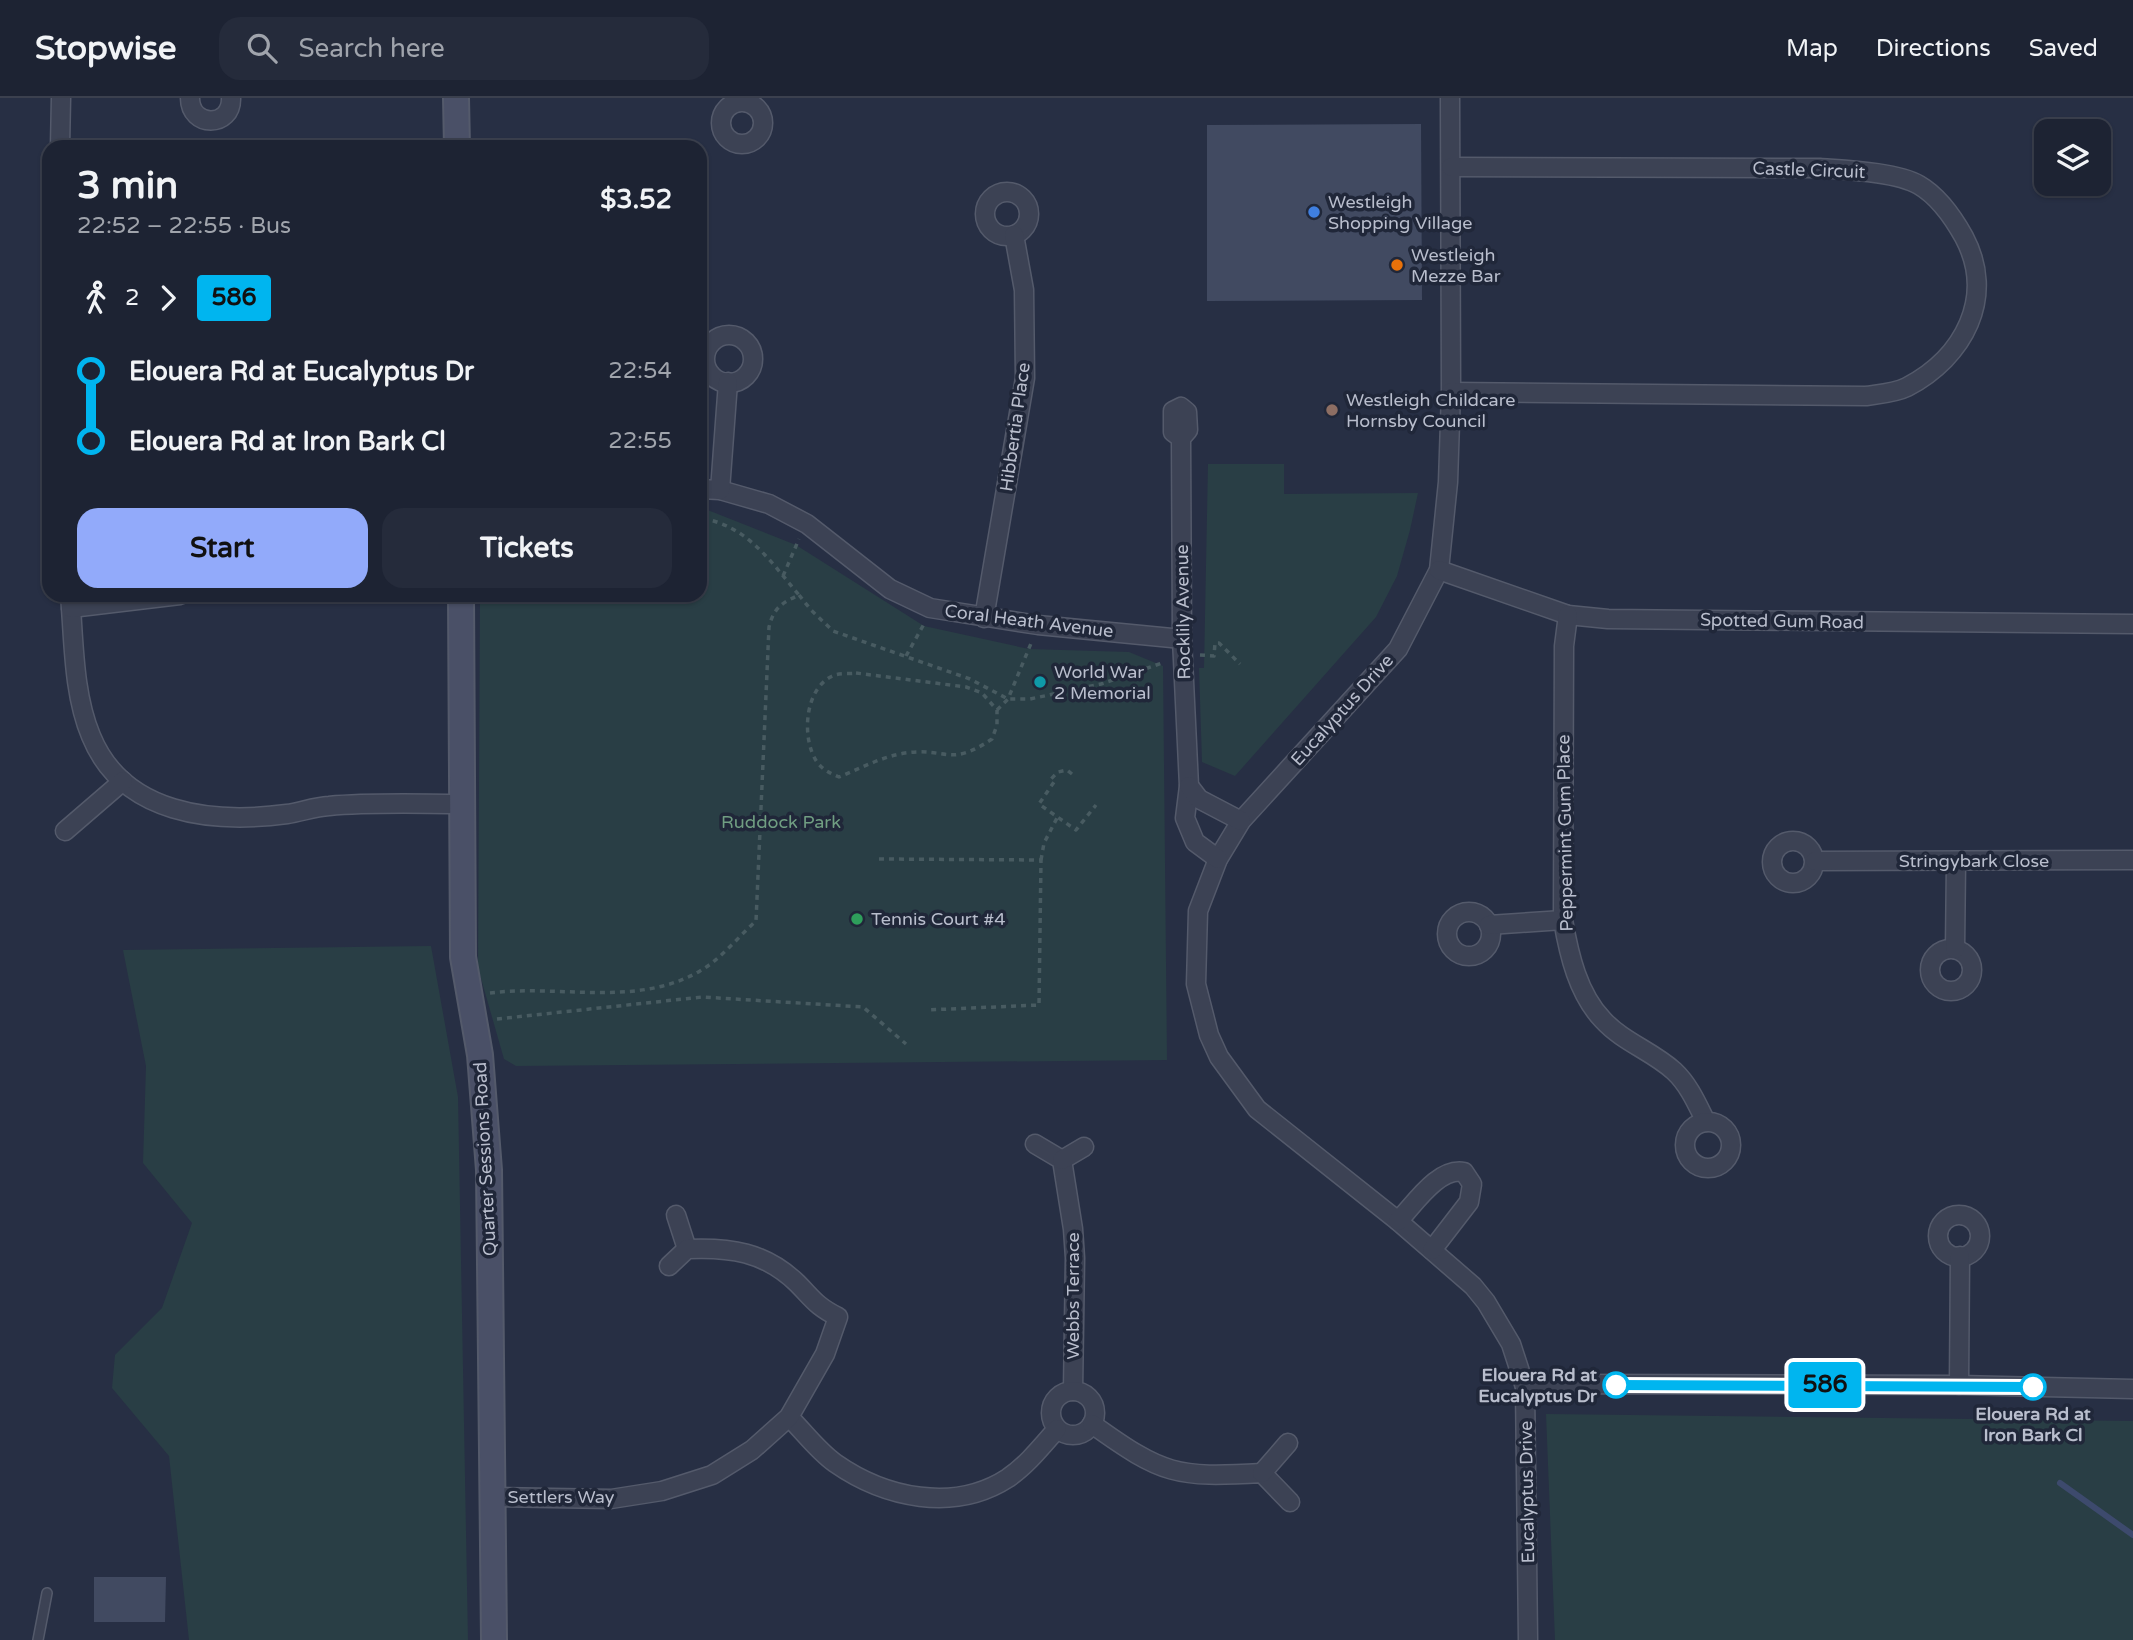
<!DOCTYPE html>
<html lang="en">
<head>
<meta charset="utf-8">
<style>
  body { margin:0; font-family:"Varela Round",sans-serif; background:#252b3b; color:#f1f3f6; height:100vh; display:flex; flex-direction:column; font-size:26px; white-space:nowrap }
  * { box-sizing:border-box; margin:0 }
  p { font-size:23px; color:#a0a4ac }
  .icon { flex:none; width:38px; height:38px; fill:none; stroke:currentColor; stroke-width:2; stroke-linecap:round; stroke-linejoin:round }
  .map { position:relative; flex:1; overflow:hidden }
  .panel { position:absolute; left:42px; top:42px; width:665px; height:462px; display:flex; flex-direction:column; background:#1d2333; border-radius:21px; box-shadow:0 2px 5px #0004,0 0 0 2px #3b404e }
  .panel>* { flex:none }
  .badge { padding:0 14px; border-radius:5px; font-size:24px; line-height:46px }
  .controls { position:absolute; left:2034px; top:21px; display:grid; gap:14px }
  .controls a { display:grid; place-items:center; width:77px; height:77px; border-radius:14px; background:#1d2333; box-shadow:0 2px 5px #0004,0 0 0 2px #3b404e; font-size:35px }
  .map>.badge { position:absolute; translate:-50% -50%; box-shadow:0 0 0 4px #fff }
  .legs { display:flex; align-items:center; gap:10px; height:77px; padding:0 35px; font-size:23px }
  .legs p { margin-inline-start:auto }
  .overview { display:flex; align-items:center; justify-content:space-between; height:119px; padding:0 35px }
  h1 { font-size:38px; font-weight:700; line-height:52px }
  .button { display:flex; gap:14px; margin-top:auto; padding:14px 35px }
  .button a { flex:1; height:80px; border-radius:21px; background:#92aafa; color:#111; font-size:28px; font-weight:700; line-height:80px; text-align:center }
  .button a+a { background:#252b3b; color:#f1f3f6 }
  ul { padding:0 35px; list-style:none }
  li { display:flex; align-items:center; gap:24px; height:70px; font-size:26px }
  li i { display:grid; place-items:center; width:10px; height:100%; margin:0 9px; background:currentColor }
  li i::after { content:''; width:18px; height:18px; margin:-9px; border:5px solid; border-radius:50%; background:#1d2333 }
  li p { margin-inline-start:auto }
  li:first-child i { background:linear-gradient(#0000 50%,currentColor 0) }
  li:last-child i { background:linear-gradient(currentColor 50%,#0000 0) }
  header { display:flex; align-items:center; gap:42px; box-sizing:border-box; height:98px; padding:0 35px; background:#1d2333; border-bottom:2px solid #3b404e }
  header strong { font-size:33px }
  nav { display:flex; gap:38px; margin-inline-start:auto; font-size:24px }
  .search { width:490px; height:63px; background:#252b3b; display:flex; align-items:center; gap:18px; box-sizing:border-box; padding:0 24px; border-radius:21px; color:#a0a4ac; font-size:26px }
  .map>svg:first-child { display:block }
  .green { fill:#293e45 }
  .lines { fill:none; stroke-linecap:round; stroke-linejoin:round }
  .stream { stroke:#3d4a6d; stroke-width:6 }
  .building { fill:#414a61 }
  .lane-casing { stroke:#545a6b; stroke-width:12 }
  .street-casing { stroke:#545a6b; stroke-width:21 }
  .secondary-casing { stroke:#545a6b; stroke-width:28 }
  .path { stroke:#485b61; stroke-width:3.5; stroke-dasharray:5 5; stroke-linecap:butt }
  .lane { stroke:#3c4254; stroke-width:9 }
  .street { stroke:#3c4254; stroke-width:18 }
  .secondary { stroke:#4a5067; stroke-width:24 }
  .line-1-casing { stroke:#fff; stroke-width:16 }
  .line-1 { stroke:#00b5ef; stroke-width:10 }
  .shop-dot { fill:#3f7fe0; stroke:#202739; stroke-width:2.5 }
  .food-dot { fill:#e8710a; stroke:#202739; stroke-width:2.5 }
  .education-dot { fill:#8d6e63; stroke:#202739; stroke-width:2.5 }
  .culture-dot { fill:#0f9aa8; stroke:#202739; stroke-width:2.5 }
  .leisure-dot { fill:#2e9e5b; stroke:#202739; stroke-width:2.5 }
  .stop-1-dot { fill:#fff; stroke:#00b5ef; stroke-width:3.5 }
  .labels { text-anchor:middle; stroke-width:7; stroke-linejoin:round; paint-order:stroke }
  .street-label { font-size:18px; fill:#b9becd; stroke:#202739 }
  .poi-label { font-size:18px; fill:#b9becd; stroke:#202739; text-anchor:start }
  .park-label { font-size:18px; fill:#709e82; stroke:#202739 }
  .stop-label { font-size:18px; font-weight:bold; fill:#b9becd; stroke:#202739; text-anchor:end }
</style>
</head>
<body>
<header>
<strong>Stopwise</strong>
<div class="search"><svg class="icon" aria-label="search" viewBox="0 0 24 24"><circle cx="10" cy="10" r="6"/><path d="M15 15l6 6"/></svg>Search here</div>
<nav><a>Map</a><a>Directions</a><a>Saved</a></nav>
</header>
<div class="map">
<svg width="2133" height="1542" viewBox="0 0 2133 1542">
  <rect width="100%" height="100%" fill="#272f44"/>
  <!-- green -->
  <g class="green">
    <path d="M1208,366H1284V396L1418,395L1410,432L1397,478L1376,519L1235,678L1202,664L1199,570H1204Z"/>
    <path d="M700,409L796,447L924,528L1029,551L1129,554L1163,568L1167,962L516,968L504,961L478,870L480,497H700Z"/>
    <path d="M431,848L458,999L468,1542H189L169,1358L112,1290L115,1257L162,1210L192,1125L143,1065L146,968L123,852Z"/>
    <path d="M1546,1316L2133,1323V1542H1555Z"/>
  </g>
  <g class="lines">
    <!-- stream -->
    <path class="stream" d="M2060,1385L2133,1437"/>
  </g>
  <!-- building -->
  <g class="building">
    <path d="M1421,26L1422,202L1207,203V27Z"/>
    <path d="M94,1479H166L165,1524H94Z"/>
  </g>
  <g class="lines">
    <defs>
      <path id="lane" d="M38,1542L47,1495"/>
      <g id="street">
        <path d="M190,0C190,30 232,30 231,0"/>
        <path d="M1450,0L1451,294L1448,384L1439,472L1398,551L1241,723L1218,761L1198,813L1196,886L1209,937L1219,959L1257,1011L1398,1123L1473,1188L1486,1204L1511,1246L1525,1289L1528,1542"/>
        <circle cx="742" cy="25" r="21"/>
        <path d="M60,49L61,0"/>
        <path d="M1451,69L1820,70C1846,72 1897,74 1919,87C1938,98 1954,121 1964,139C1996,199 1964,259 1907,289C1895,295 1879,296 1866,298L1451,294"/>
        <circle cx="1007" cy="116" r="22"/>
        <circle cx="729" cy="261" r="24"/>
        <path d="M1181,340L1173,334V313L1181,309L1187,314L1188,332L1181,340L1182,541L1189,688L1185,720L1195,744L1218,761"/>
        <path d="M700,391L720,392L769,406L807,426L890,491L930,510L1038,527L1182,541"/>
        <path d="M720,392L728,284"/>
        <path d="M1439,472L1568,517L1608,521L2133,526"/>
        <path d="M70,497C74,543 73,595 91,638C123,717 213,726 287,716C301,714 314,709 329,708C373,704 418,706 462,706"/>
        <path d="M71,510L180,497"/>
        <path d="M1568,517L1564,548L1563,822C1569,857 1578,896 1603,922C1623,944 1652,953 1674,973C1689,987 1697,1006 1706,1024"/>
        <path d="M984,520L1025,280L1024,192L1014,137"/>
        <path d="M1189,688L1199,701L1241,723"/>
        <path d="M65,733L123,683"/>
        <circle cx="1793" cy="764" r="21"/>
        <path d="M1815,763L2133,762"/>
        <circle cx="1469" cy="836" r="22"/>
        <path d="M1489,827L1563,822"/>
        <circle cx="1951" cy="872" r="21"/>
        <path d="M1955,851L1956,764"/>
        <circle cx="1708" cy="1047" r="23"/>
        <path d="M1035,1046L1062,1062L1073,1131L1075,1160L1073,1293"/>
        <path d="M1062,1062L1084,1049"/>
        <path d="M676,1117L687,1151"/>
        <circle cx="1959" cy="1138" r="21"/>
        <path d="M1398,1123C1414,1107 1438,1069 1464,1074L1472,1086L1469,1104L1432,1152"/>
        <path d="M1959,1287L1960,1158"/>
        <path d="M1525,1289L1555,1286L1959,1287L2133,1291"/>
        <circle cx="1073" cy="1315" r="22"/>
        <path d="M789,1319C804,1334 818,1353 835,1365C885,1400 954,1415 1008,1380C1027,1367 1042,1348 1057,1331"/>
        <path d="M1092,1326C1163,1377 1176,1380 1262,1375L1290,1404"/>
        <path d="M1262,1375L1288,1345"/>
        <path d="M493,1399L611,1401L662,1393L712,1377L752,1352L789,1319L825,1256L838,1219C816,1208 813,1201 797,1185C765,1154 730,1149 687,1151L669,1168"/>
      </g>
      <g id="secondary">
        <path d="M456,0L457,49"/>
        <path d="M461,497L463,859L480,957L489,1072L494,1542"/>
      </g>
    </defs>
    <!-- lane casing -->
    <use href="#lane" class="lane-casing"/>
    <!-- street casing -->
    <use href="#street" class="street-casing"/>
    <!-- secondary casing -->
    <use href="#secondary" class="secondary-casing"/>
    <!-- path -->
    <g class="path">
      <path d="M783,478L799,441"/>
      <path d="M799,497L811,512L833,533L970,581L1008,601H1030L1101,586L1165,564"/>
      <path d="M1200,557L1214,558L1215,545H1219L1240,566"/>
      <path d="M906,558L924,526"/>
      <path d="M856,575L966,589L982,595L997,612V627L992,641C949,670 947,649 905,655C881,659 861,670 839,679C830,675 823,672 817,664C801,641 804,588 835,577C841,575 850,576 856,575Z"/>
      <path d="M997,612L1008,601L1032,543"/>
      <path d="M1072,676L1067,672L1058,674L1051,681L1054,684L1039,706L1076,732L1096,707"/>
      <path d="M879,761L1041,762L1039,907L927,912"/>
      <path d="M1041,762L1044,745L1057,720"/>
      <path d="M490,895C559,886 636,910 700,873C721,861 738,839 756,823L769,529C774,509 782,505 799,497C770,463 747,427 700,420"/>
      <path d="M497,921L702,899L863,909L906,946"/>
    </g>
    <!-- lane -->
    <use href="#lane" class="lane"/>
    <!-- street -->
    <use href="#street" class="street"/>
    <!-- secondary -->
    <use href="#secondary" class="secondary"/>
  </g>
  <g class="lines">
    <defs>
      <path id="line-1" d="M1616,1287L2033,1289"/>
    </defs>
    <!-- line-1 casing -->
    <use href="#line-1" class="line-1-casing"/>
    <!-- line-1 -->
    <use href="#line-1" class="line-1"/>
  </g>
  <!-- markers -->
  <circle class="shop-dot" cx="1314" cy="114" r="7"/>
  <circle class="food-dot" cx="1397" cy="167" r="7"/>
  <circle class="education-dot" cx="1332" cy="312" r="7"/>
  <circle class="culture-dot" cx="1040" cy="584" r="7"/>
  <circle class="leisure-dot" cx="857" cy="821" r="7"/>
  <g class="stop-1-dot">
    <circle cx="1616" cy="1287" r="12"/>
    <circle cx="2033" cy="1289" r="12"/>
  </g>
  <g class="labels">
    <!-- street labels -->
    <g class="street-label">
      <text transform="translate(1809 72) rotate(2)" y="6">Castle Circuit</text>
      <text transform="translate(1015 329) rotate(-82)" y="6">Hibbertia Place</text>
      <text transform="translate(1183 514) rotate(-91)" y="6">Rocklily Avenue</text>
      <text transform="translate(1029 523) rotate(7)" y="6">Coral Heath Avenue</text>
      <text transform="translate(1782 523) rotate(1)" y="6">Spotted Gum Road</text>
      <text transform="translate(1342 612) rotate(-48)" y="6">Eucalyptus Drive</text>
      <text transform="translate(1565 735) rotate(-91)" y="6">Peppermint Gum Place</text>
      <text x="1974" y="769">Stringybark Close</text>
      <text transform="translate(485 1061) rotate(-93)" y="6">Quarter Sessions Road</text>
      <text transform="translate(1073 1198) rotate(-90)" y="6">Webbs Terrace</text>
      <text transform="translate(1527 1394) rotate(-91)" y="6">Eucalyptus Drive</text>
      <text x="561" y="1405">Settlers Way</text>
    </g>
    <!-- poi labels -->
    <g class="poi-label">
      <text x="1328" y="110">Westleigh<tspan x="1328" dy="21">Shopping Village</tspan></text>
      <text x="1411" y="163">Westleigh<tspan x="1411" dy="21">Mezze Bar</tspan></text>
      <text x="1346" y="308">Westleigh Childcare<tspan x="1346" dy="21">Hornsby Council</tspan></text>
      <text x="1054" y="580">World War<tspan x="1054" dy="21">2 Memorial</tspan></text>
      <text x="871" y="827">Tennis Court #4</text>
    </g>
    <!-- park labels -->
    <g class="park-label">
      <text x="781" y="730">Ruddock Park</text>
    </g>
    <!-- stop labels -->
    <g class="stop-label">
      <text x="1597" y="1283">Elouera Rd at<tspan x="1597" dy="21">Eucalyptus Dr</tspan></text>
      <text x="2033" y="1322" text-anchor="middle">Elouera Rd at<tspan x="2033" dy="21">Iron Bark Cl</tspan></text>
    </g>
  </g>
</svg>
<div class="controls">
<a><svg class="icon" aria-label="layers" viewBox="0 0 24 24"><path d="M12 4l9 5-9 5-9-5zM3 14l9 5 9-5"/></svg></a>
</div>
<b class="badge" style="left:1825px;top:1287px;background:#00b5ef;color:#111">586</b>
<section class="panel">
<div class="overview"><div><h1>3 min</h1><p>22:52 – 22:55 · Bus</p></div><b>$3.52</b></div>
<div class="legs"><svg class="icon" aria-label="walk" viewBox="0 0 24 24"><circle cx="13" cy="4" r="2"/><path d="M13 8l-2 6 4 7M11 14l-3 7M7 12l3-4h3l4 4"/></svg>2<svg class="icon" aria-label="forward" viewBox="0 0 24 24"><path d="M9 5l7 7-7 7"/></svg><b class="badge" style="background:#00b5ef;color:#111">586</b></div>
<ul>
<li><i style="color:#00b5ef"></i><b>Elouera Rd at Eucalyptus Dr</b><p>22:54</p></li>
<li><i style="color:#00b5ef"></i><b>Elouera Rd at Iron Bark Cl</b><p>22:55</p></li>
</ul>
<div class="button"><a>Start</a><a>Tickets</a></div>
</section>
</div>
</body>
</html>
